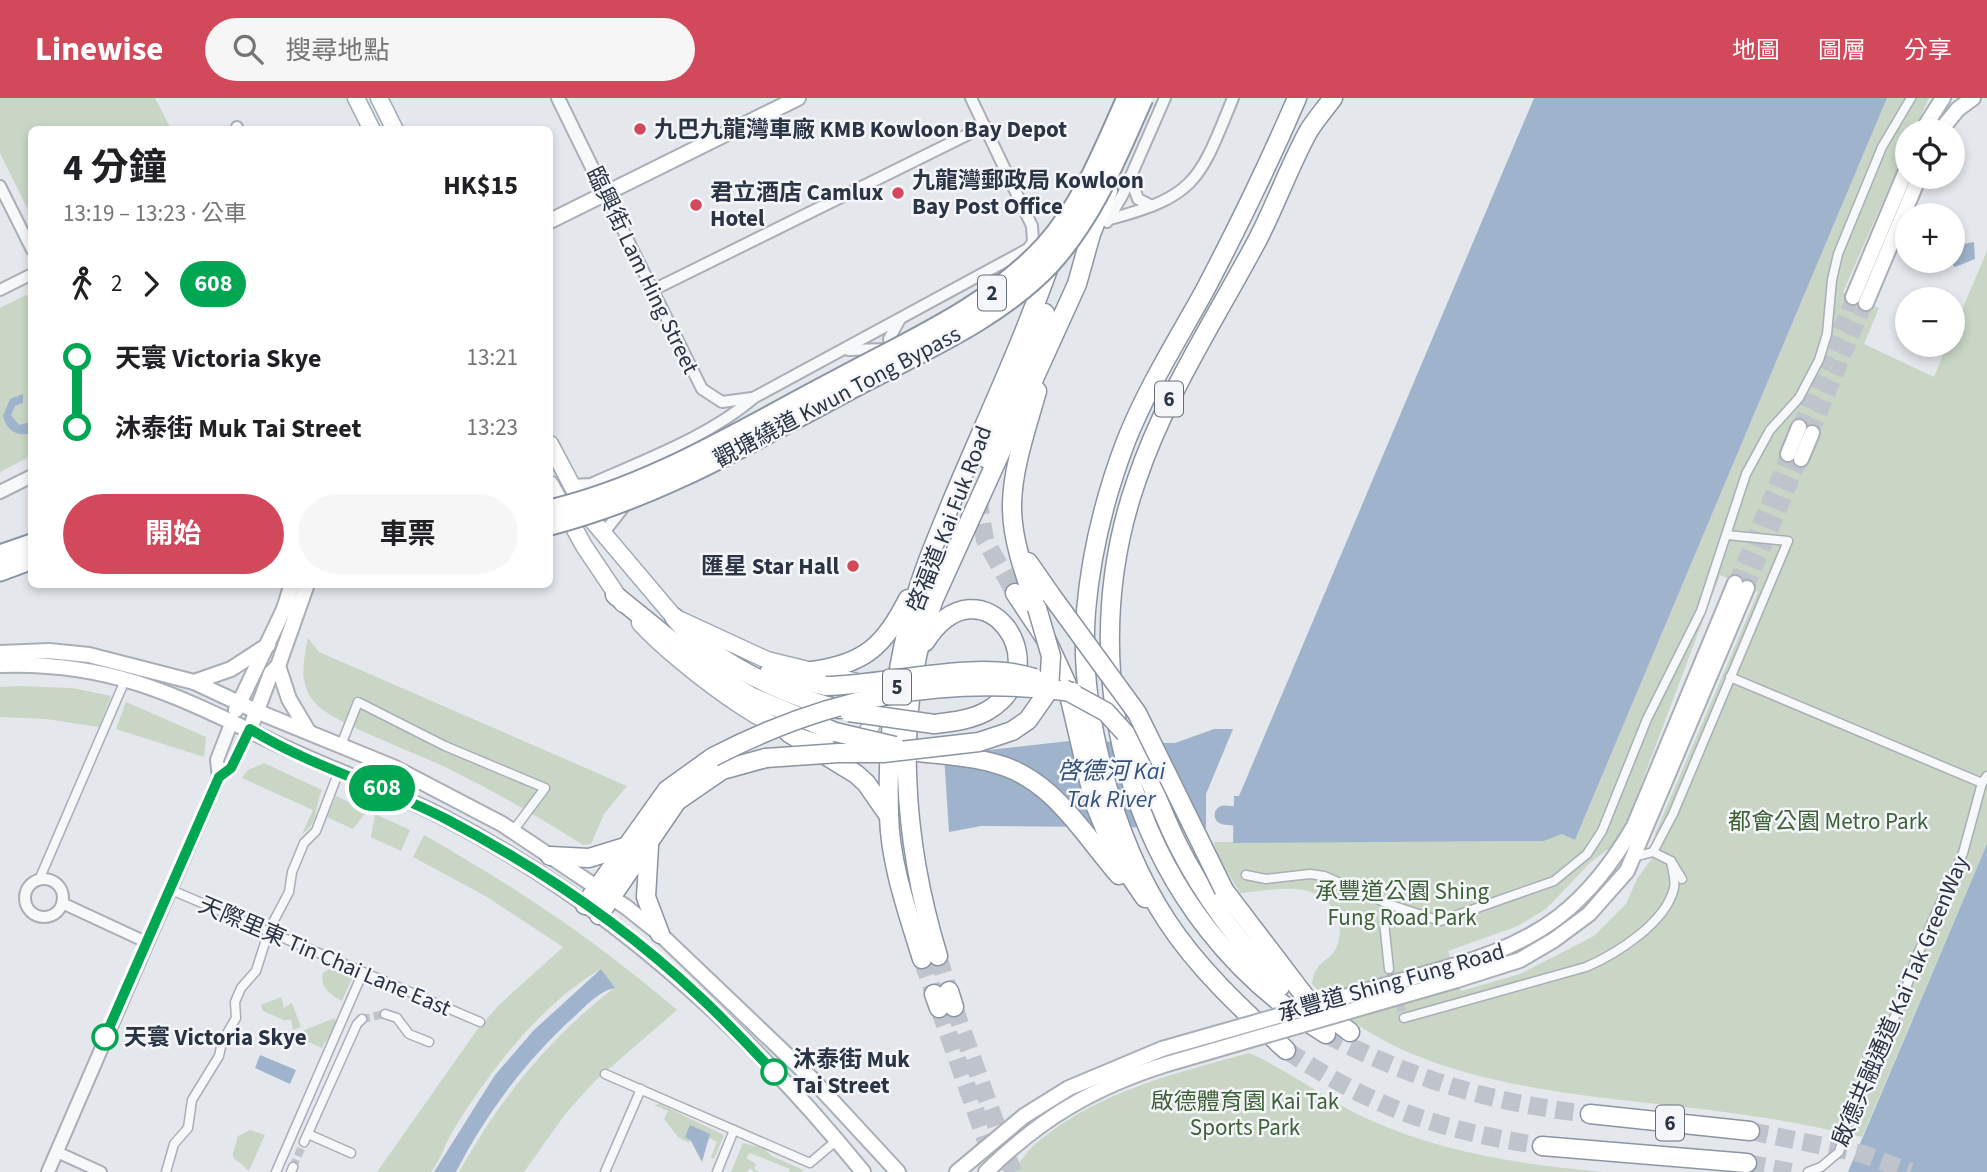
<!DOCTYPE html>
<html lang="zh-TW">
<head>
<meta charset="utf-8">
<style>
  body { margin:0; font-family:"Source Sans 3","Noto Sans TC",sans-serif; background:#f6f6f6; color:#202124; height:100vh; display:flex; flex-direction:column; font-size:26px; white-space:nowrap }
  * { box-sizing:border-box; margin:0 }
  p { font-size:23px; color:#757577 }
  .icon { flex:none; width:38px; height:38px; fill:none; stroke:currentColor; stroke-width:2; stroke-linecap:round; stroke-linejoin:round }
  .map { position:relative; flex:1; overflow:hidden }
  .panel { position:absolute; left:28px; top:28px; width:525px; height:462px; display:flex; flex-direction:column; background:#fff; border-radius:10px; box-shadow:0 4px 10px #0003 }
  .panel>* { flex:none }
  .badge { padding:0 14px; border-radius:23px; font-size:24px; line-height:46px }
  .fabs { position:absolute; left:1895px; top:21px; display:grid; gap:14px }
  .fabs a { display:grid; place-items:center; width:70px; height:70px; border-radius:50%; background:#fff; box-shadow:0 4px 10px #0003; font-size:35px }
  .map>.badge { position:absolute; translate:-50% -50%; box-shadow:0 0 0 4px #fff }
  .legs { display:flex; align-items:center; gap:10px; height:77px; padding:0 35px; font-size:23px }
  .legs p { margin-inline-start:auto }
  .headline { display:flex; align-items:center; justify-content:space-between; height:119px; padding:0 35px }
  h1 { font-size:38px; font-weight:700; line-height:52px }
  .action { display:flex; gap:14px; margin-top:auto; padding:14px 35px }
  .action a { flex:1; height:80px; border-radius:42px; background:#d1495b; color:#fff; font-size:28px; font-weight:700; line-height:80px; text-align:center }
  .action a+a { background:#f6f6f6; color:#202124 }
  ul { padding:0 35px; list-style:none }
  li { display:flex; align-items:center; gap:24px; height:70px; font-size:26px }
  li i { display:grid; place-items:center; width:10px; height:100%; margin:0 9px; background:currentColor }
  li i::after { content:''; width:18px; height:18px; margin:-9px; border:5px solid; border-radius:50%; background:#fff }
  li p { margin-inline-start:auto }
  li:first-child i { background:linear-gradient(#0000 50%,currentColor 0) }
  li:last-child i { background:linear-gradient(currentColor 50%,#0000 0) }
  header { display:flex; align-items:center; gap:42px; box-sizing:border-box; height:98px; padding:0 35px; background:#d1495b; color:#fff }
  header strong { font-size:33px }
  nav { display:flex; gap:38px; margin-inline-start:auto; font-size:24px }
  .search { width:490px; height:63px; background:#f6f6f6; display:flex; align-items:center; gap:18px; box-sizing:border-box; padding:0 24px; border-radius:38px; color:#757577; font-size:26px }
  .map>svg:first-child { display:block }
  .green { fill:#c9d6c5; fill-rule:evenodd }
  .water { fill:#9fb4cc }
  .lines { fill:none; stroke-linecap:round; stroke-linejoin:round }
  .river { stroke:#9fb4cc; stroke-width:19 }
  .pedestrian-tunnel { stroke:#bfc3cb; stroke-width:8; stroke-dasharray:8 4; stroke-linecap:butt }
  .secondary-tunnel { stroke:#bfc3cb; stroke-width:14; stroke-dasharray:14 7; stroke-linecap:butt }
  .trunk-tunnel { stroke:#bfc3cb; stroke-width:18; stroke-dasharray:18 9; stroke-linecap:butt }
  .pedestrian-casing { stroke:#a9aeb7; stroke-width:11 }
  .minor-casing { stroke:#a9aeb7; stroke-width:14 }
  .tertiary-casing { stroke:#a9aeb7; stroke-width:16 }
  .secondary-casing { stroke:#a9aeb7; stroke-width:18 }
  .primary-casing { stroke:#a3abb8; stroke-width:19 }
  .trunk-casing { stroke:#8b94a3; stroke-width:21 }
  .motorway-casing { stroke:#8b94a3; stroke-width:23 }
  .pedestrian { stroke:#f7f8fa; stroke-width:8 }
  .minor { stroke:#f7f8fa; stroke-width:10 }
  .tertiary { stroke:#f7f8fa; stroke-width:12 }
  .secondary { stroke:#fff; stroke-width:14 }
  .primary { stroke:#fff; stroke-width:16 }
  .trunk { stroke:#fff; stroke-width:18 }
  .motorway { stroke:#fff; stroke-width:19 }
  .secondary-bridge-casing { stroke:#a9aeb7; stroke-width:18; stroke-linecap:butt }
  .trunk-bridge-casing { stroke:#8b94a3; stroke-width:21; stroke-linecap:butt }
  .motorway-bridge-casing { stroke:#8b94a3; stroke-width:23; stroke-linecap:butt }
  .secondary-bridge { stroke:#fff; stroke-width:14 }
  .trunk-bridge { stroke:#fff; stroke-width:18 }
  .motorway-bridge { stroke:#fff; stroke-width:19 }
  .line-1-casing { stroke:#fff; stroke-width:16 }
  .line-1 { stroke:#00a651; stroke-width:10 }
  .poi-dot { fill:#d1495b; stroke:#f4f6f9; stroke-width:2.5 }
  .stop-1-dot { fill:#fff; stroke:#00a651; stroke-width:3.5 }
  .labels { text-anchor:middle; stroke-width:5; stroke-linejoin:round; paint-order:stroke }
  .shield { fill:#f4f6f9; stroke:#676e7b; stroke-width:2 }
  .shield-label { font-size:21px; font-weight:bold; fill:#2b3445 }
  .poi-label { font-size:23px; font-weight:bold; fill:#2b3445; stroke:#f4f6f9; text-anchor:start }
  .street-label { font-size:23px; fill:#2b3445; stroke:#f4f6f9 }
  .park-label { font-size:23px; fill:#3f6138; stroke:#f4f6f9 }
  .stop-label { font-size:23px; font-weight:bold; fill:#2b3445; stroke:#f4f6f9; text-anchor:start }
  .water-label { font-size:24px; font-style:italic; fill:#34527a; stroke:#f4f6f9 }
</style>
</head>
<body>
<header>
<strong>Linewise</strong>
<div class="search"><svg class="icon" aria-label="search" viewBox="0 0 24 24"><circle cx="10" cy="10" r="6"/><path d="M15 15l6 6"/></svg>搜尋地點</div>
<nav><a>地圖</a><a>圖層</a><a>分享</a></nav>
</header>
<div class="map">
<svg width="1987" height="1074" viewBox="0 0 1987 1074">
  <rect width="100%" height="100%" fill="#e4e7ec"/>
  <!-- green -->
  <g class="green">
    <path d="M0,0H155L171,31L32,32L31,118L0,55Z"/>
    <path d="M1887,0H1929L1914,33H1908L1907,49L1843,194L1879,210L1864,246L1934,279L1947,247H1953V233L1987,153V746L1862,1039C1826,1031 1789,1023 1752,1018C1616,996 1409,1000 1312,886C1316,859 1330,866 1337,848C1342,835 1340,823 1334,812C1315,780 1271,793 1240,795L1217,757L1214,744L1544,743L1562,736L1575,742ZM1720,477L1758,494L1655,736L1660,749L1637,781L1626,806L1594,838L1520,876L1461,893L1448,853L1518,828L1546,811L1591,764L1614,747L1628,721Z"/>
    <path d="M26,197L32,199L31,358L0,374V210Z"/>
    <path d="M308,540L319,554L627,688L604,716L591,746L583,747C539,719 494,693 447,670C419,656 333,625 316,606C298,586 303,565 308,540Z"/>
    <path d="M18,588L72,590L111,598L99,629L46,621L0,619V589Z"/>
    <path d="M126,604L206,639L204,659L116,631Z"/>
    <path d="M264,665L322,692C314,709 320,724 302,736L313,712L242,680L248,672Z"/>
    <path d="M336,698L367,713L353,731L327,719Z"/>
    <path d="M375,716L410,732L401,753L371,739Z"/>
    <path d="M424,737C517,790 595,842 677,912L596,982L566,1015L524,1074H459C499,1002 549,940 614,890L601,871C540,907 491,971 454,1031C445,1045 441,1062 431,1074H377L477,932L499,907L563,849L487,799L413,759Z"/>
    <path d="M333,869L353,878L342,903C331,897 319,889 323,875Z"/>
    <path d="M281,899L284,910L292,905L301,929L293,932L291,922H284L263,913L261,907Z"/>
    <path d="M335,920C338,934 326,939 322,950L295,938L294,936Z"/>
    <path d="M1249,955C1291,973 1327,1003 1370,1022C1443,1055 1524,1067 1603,1074H1011C1021,1064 1028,1051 1040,1042C1100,993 1176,975 1249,955Z"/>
    <path d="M660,1006L724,1037L714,1061L711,1059L717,1044L709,1040L690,1041L689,1045L678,1039L664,1021L668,1013L654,1007Z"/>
    <path d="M250,1032L265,1037L249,1073C230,1054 230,1067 238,1038Z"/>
    <path d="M743,1045L763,1050L772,1058L803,1072L802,1074H789L790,1071L750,1055L746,1060L756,1066L754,1071L759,1074H754L750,1070L747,1074H731Z"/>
  </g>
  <!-- water -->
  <g class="water">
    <path d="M1534,0H1887L1575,742L1562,736L1544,743L1233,745L1234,698H1239Z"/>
    <path d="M1974,144L1975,161L1955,169L1949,163L1923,167V163H1953V148Z"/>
    <path d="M23,296V305L15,308L11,317L19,327L31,324V335C17,339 7,333 3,318L10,301Z"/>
    <path d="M1214,631H1233L1206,696V730L981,728L949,734L944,657L1069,643L1175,645Z"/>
    <path d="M1987,746V1074H1848Z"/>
    <path d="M601,871L615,890C599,893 587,907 576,917C526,962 487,1014 456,1074H434L495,977L534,932Z"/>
    <path d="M260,957L296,972L290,986L255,970Z"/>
    <path d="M690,1027L710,1036L702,1064L691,1043L685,1039Z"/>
  </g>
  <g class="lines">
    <!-- river -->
    <path class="river" d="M1224,717L1234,718"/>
    <!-- pedestrian-tunnel -->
    <g class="pedestrian-tunnel">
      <path d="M1389,871L1404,920"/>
      <path d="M362,921L385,916"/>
      <path d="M293,1069L304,1044"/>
    </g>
    <!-- secondary-tunnel -->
    <g class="secondary-tunnel">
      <path d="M1799,329L1853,199"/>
      <path d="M1812,335L1866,205"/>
      <path d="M1735,485L1788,356"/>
      <path d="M1747,490L1801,361"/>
    </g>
    <!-- trunk-tunnel -->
    <g class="trunk-tunnel">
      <path d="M978,399L985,442L1015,495"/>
      <path d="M938,858L949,893"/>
      <path d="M922,861L934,896"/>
      <path d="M954,909L1013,1074"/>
      <path d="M939,910L997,1074"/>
      <path d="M1326,936C1410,981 1496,1006 1590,1016"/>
      <path d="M1286,952C1373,1010 1439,1032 1542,1048"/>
      <path d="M1750,1033L1863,1056L1910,1074"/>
      <path d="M1747,1065L1791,1074"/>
    </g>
    <defs>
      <g id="pedestrian">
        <path d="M1730,579L1982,685"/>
        <path d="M341,647L358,604L445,648L545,690L513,733"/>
        <path d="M1653,754L1673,716L1788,443L1727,437"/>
        <path d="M1634,759L1653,754L1671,763L1682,781"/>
        <path d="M1246,777L1266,781L1310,776L1324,778L1391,807L1440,823L1554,783L1587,756L1602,733L1647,621L1701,513L1746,376L1770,332L1799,300L1819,262L1827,236L1832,182L1838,156L1882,49L1911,0"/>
        <path d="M39,782L126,580"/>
        <path d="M169,791L480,924"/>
        <path d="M1389,871L1384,824L1391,807"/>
        <path d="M385,916L397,920L409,936L429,944"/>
        <path d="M1404,920L1586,869C1616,856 1666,825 1674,790C1676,783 1672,770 1671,763"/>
        <path d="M605,976L810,1065L837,1042"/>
        <path d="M308,1036L351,1055"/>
        <path d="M304,1044L357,926L362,921"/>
        <path d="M166,1074L174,1046L188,1030L192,1002L219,958L222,944L236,920L235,904L241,890L256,873L269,832L289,794L292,774L304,745L316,733L339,673"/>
        <path d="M276,1074L363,874"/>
        <path d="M291,1074L293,1069"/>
        <path d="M605,1074L641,991"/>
        <path d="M717,1074L734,1032"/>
        <path d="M1808,1074L1821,1069L1839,1054L1851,1014L1874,957L1900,909L1916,860L1963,755L1982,685L1987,678"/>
      </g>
      <g id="minor">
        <path d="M237,29L238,32"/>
        <path d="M1130,79L1138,101L1152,108"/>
        <path d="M0,88L32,152"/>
        <path d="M605,96L702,291L722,304L752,300"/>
        <path d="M1110,121C1198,98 1200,80 1233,0"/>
        <path d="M1107,124L1123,96L1165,0"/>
        <path d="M0,192L32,176"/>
        <path d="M653,192L985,28"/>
        <path d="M848,252L889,251"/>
        <path d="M892,258L889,241L900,221"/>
        <path d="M571,387L591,386C647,361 708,339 755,299L1028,151L1033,144L1032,128L971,0"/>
        <path d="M602,437L624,409"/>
        <circle cx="44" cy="800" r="19"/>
        <path d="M62,805L146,844"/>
        <path d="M57,1054L101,1074"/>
      </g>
      <g id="tertiary">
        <path d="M558,0L605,96"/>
        <path d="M0,394L32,378"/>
        <path d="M219,679L231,670L250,631"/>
        <path d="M48,1074L219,679L217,662L232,623"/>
      </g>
      <g id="secondary">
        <path d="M1922,33L1943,0"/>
        <path d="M1940,33L1958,11L1973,0"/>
        <path d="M550,123L798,0"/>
        <path d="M1853,199L1908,68"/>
        <path d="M1866,205L1919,79"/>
        <path d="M1788,356L1799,329"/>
        <path d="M1801,361L1812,335"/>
        <path d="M0,555L49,553L89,557L194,584L256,613L393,669L502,726L626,809L660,836L812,981L898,1074"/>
        <path d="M0,567C109,563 176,597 271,643C328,671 389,691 445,720C609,805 748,932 863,1074"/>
        <path d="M278,568L289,601L308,633"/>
        <path d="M194,584L231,571L268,547"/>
        <path d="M236,612L284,511L292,486"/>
        <path d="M253,623L271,575L278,568L307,486"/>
        <path d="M1453,868C1541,843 1588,807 1634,728L1735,485"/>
        <path d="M1457,882L1520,862L1554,842L1589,816L1627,773L1747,490"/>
        <path d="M957,1074L1024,1018L1069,990L1162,951"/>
        <path d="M986,1074C1041,1020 1094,989 1167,966"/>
      </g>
      <g id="primary">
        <path d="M356,0L372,32"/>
        <path d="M379,0L395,32"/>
        <path d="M550,346L587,416L674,519L767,562L861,585"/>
        <path d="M550,386L584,448L623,506"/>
        <path d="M640,525C674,562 805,671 857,642C871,634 876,622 875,606"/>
      </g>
      <g id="trunk">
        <path d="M1037,293C1027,329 1013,368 1012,405C1011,440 1025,478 1037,510"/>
        <path d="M987,361L1045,215"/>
        <path d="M1028,464L1051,497"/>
        <path d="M1015,495L1047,543L1066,584L1094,704L1116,758L1145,800"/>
        <path d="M615,497L705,570L750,598L835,634"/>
        <path d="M674,519C709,562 785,598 839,611"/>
        <path d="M925,544C981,456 1063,568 987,613C971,622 951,624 934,626"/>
        <path d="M812,573C865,566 885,547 908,501"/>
        <path d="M769,575L826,588"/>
        <path d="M789,635L856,676L866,685L889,718"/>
        <path d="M1125,635C1149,671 1160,713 1180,751C1206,802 1241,847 1280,889"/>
        <path d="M919,654C943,657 970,658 993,665C1052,679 1082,735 1119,777"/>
        <path d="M649,748L646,799L660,836"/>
        <path d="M550,758L589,760L628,748"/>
        <path d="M1224,792L1307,901L1350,934"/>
        <path d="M585,807L667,692L713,659"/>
        <path d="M599,817L677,703L722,672L766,660"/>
        <path d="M938,858C904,746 891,613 934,501L1077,186L1091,136L1108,93"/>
        <path d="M922,861C908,815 890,766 889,717C887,649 894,579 912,512C922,473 939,435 954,398C987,320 1023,243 1051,163"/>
        <path d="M949,893L954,909"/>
        <path d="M934,896L939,910"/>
        <path d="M1326,936C1139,824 1066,587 1136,384C1165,297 1215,222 1258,141C1276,106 1289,69 1308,34C1315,22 1325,11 1333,0"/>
        <path d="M1286,952C1243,912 1199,872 1167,823C1113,741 1078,611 1086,513C1091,455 1105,398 1126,343C1147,290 1178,241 1205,192C1238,129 1269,65 1297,0"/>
        <path d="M1590,1016L1750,1033"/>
        <path d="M1542,1048L1747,1065"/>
      </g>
      <g id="motorway">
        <path d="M0,457L32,446"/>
        <path d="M0,473L32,461"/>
      </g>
    </defs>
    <!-- pedestrian casing -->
    <use href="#pedestrian" class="pedestrian-casing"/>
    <!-- minor casing -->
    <use href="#minor" class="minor-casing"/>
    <!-- tertiary casing -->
    <use href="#tertiary" class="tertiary-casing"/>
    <!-- secondary casing -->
    <use href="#secondary" class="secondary-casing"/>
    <!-- primary casing -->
    <use href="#primary" class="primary-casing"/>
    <!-- trunk casing -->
    <use href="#trunk" class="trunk-casing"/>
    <!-- motorway casing -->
    <use href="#motorway" class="motorway-casing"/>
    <!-- pedestrian -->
    <use href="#pedestrian" class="pedestrian"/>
    <!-- minor -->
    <use href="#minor" class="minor"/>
    <!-- tertiary -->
    <use href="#tertiary" class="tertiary"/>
    <!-- secondary -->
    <use href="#secondary" class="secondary"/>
    <!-- primary -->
    <use href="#primary" class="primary"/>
    <!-- trunk -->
    <use href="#trunk" class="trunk"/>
    <!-- motorway -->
    <use href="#motorway" class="motorway"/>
    <defs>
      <g id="secondary-bridge">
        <path d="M1162,951L1453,868"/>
        <path d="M1167,966L1457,882"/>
      </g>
      <g id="trunk-bridge">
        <path d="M1051,497L1137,615L1224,792"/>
        <path d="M826,588C886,587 979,561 1034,580"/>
        <path d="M1064,591L1106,614L1125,635"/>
        <path d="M849,614L934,626"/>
        <path d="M835,634L895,648"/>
        <path d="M713,659C830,598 943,577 1073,594"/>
        <path d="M766,660L839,655H883L979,644L1012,633L1028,622L1049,592L1051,558L1037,510"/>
      </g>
      <g id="motorway-bridge">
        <path d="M550,412C652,388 741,332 833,284C906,244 988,210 1045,148C1083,106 1104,51 1127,0"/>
        <path d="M550,427C662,398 756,341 858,287C924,252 998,221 1050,166C1094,118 1117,58 1143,0"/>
      </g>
    </defs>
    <!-- secondary-bridge casing -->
    <use href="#secondary-bridge" class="secondary-bridge-casing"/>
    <!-- trunk-bridge casing -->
    <use href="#trunk-bridge" class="trunk-bridge-casing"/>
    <!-- motorway-bridge casing -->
    <use href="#motorway-bridge" class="motorway-bridge-casing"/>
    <!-- secondary-bridge -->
    <use href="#secondary-bridge" class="secondary-bridge"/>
    <!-- trunk-bridge -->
    <use href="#trunk-bridge" class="trunk-bridge"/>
    <!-- motorway-bridge -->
    <use href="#motorway-bridge" class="motorway-bridge"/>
  </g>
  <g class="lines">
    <defs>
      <path id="line-1" d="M105,939L219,679L231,670L250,631C311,669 384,688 448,722C537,769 626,829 700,899C726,923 750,949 774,974"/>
    </defs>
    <!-- line-1 casing -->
    <use href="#line-1" class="line-1-casing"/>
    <!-- line-1 -->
    <use href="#line-1" class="line-1"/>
  </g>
  <!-- markers -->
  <g class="poi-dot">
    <circle cx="640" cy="31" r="7"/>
    <circle cx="898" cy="95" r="7"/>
    <circle cx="696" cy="107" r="7"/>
    <circle cx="853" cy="468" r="7"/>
  </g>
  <g class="stop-1-dot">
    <circle cx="105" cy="939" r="12"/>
    <circle cx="774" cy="974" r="12"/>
  </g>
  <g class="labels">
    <!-- shield labels -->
    <g class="shield">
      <rect x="978" y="177.5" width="28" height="35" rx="5"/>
      <rect x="1155" y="283.5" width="28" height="35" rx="5"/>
      <rect x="883" y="571.5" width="28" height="35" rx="5"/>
      <rect x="1656" y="1007.5" width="28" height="35" rx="5"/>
    </g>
    <g class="shield-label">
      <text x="992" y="202">2</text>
      <text x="1169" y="308">6</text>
      <text x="897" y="596">5</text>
      <text x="1670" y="1032">6</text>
    </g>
    <!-- poi labels -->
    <g class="poi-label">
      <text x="654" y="39">九巴九龍灣車廠 KMB Kowloon Bay Depot</text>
      <text x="912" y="90">九龍灣郵政局 Kowloon<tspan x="912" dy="26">Bay Post Office</tspan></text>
      <text x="710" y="102">君立酒店 Camlux<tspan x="710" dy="26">Hotel</tspan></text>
      <text x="839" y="476" text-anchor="end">匯星 Star Hall</text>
    </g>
    <!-- street labels -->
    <g class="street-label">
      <text transform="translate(643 172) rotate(64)" y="8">臨興街 Lam Hing Street</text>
      <text transform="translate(837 298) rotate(-28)" y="8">觀塘繞道 Kwun Tong Bypass</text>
      <text transform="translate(949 421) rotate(-69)" y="8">啓福道 Kai Fuk Road</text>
      <text transform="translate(325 858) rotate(23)" y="8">天際里東 Tin Chai Lane East</text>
      <text transform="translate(1391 884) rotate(-16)" y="8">承豐道 Shing Fung Road</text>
      <text transform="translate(1900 903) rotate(-67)" y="8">啟德共融通道 Kai Tak GreenWay</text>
    </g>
    <!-- park labels -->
    <g class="park-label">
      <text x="1828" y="731">都會公園 Metro Park</text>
      <text x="1402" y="801">承豐道公園 Shing<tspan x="1402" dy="26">Fung Road Park</tspan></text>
      <text x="1245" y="1011">啟德體育園 Kai Tak<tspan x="1245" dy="26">Sports Park</tspan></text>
    </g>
    <!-- stop labels -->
    <g class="stop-label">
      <text x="124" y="947">天寰 Victoria Skye</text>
      <text x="793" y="969">沐泰街 Muk<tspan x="793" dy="26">Tai Street</tspan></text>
    </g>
    <!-- water labels -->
    <g class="water-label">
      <text x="1111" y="681">啓德河 Kai<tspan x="1111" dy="28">Tak River</tspan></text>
    </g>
  </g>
</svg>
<div class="fabs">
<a><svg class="icon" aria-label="locate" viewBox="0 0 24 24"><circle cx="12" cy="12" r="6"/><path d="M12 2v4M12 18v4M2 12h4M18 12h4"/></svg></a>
<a>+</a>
<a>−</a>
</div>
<b class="badge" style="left:382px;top:690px;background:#00a651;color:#fff">608</b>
<section class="panel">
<div class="headline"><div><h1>4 分鐘</h1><p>13:19 – 13:23 · 公車</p></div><b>HK$15</b></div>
<div class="legs"><svg class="icon" aria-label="walk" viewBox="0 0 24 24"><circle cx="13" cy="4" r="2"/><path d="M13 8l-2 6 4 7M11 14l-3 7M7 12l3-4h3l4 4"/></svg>2<svg class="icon" aria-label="forward" viewBox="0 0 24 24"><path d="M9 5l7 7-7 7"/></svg><b class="badge" style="background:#00a651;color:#fff">608</b></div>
<ul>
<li><i style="color:#00a651"></i><b>天寰 Victoria Skye</b><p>13:21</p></li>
<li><i style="color:#00a651"></i><b>沐泰街 Muk Tai Street</b><p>13:23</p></li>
</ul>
<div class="action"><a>開始</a><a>車票</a></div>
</section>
</div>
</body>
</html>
